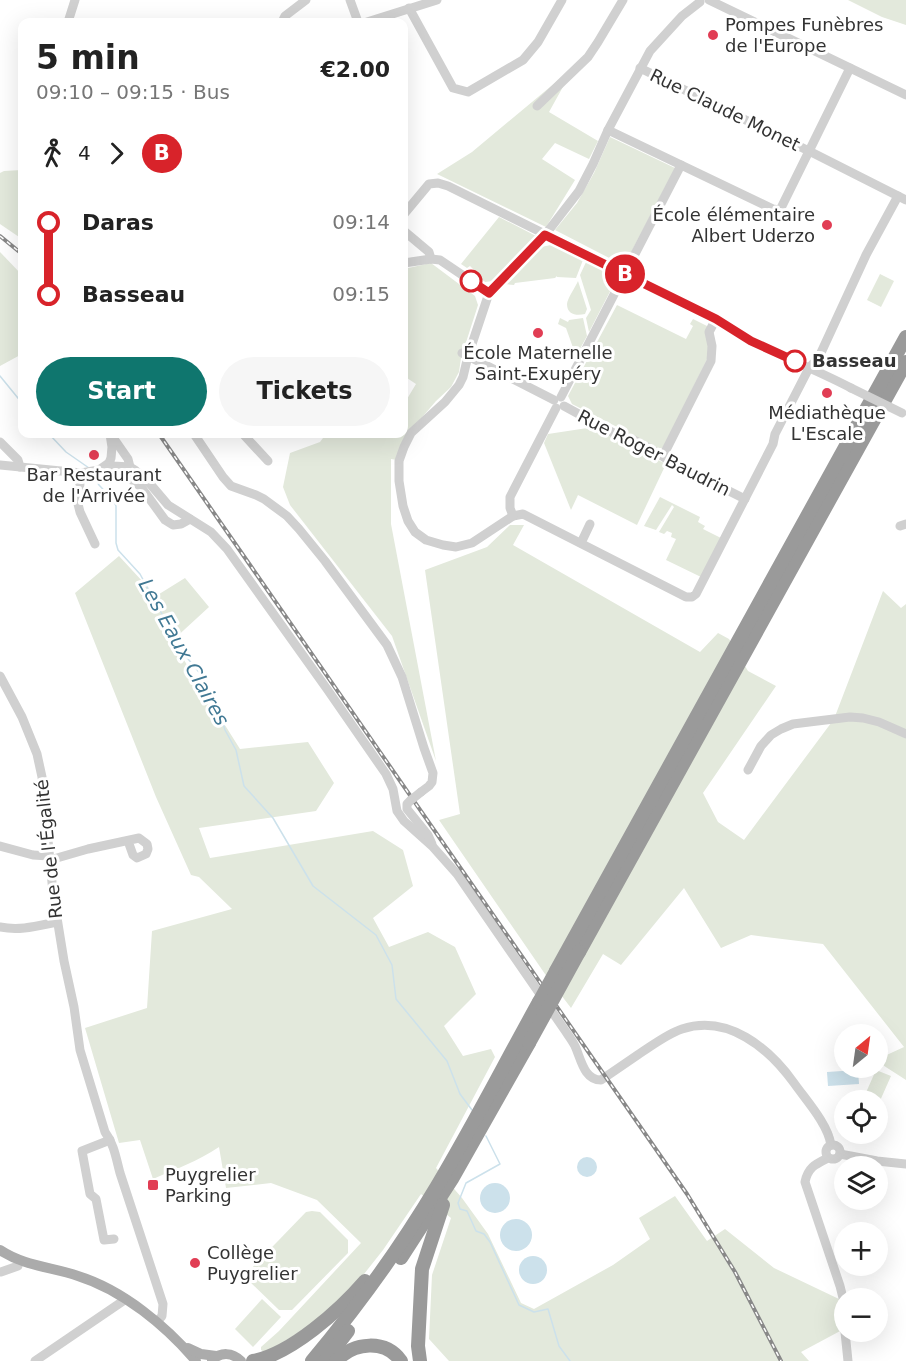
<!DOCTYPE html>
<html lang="en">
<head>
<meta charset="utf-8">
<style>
  body { margin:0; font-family:"DejaVu Sans",sans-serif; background:#f6f6f6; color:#222; height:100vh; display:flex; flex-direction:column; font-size:22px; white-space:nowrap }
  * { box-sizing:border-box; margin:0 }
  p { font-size:20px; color:#767676 }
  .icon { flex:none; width:33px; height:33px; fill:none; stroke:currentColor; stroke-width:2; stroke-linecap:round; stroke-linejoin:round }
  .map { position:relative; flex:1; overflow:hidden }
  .details { position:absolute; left:18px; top:18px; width:390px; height:420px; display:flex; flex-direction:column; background:#fff; border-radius:12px; box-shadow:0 6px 24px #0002 }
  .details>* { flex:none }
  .badge { padding:0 12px; border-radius:20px; font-size:21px; line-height:39px }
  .needle { width:39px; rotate:29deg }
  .buttons { position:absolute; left:834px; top:1024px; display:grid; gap:12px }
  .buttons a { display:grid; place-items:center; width:54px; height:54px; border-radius:50%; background:#fff; box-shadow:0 6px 24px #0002; font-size:30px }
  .map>.badge { position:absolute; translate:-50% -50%; box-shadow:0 0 0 3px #fff }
  .legs { display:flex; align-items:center; gap:9px; height:66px; padding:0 18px; font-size:20px }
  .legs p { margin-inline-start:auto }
  .head { display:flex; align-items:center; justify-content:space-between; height:102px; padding:0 18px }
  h1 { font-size:33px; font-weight:700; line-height:45px }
  .action { display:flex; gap:12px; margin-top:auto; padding:12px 18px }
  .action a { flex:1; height:69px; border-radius:36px; background:#0f766e; color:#fff; font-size:24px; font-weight:700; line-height:69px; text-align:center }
  .action a+a { background:#f6f6f6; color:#222 }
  ul { padding:0 18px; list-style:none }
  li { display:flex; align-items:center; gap:21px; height:72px; font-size:22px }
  li i { display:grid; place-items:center; width:9px; height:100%; margin:0 8px; background:currentColor }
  li i::after { content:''; width:15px; height:15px; margin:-8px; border:4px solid; border-radius:50%; background:#fff }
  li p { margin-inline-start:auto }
  li:first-child i { background:linear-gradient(#0000 50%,currentColor 0) }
  li:last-child i { background:linear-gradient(currentColor 50%,#0000 0) }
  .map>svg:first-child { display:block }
  .green { fill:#e3e9dc }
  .water { fill:#cce1eb }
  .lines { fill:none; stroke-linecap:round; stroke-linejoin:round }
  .stream { stroke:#cce1eb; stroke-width:1.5 }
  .minor { stroke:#d0d0d0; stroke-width:9 }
  .major { stroke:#ababab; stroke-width:10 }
  .highway { stroke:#9a9a9a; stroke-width:14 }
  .rail-casing { stroke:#888; stroke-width:4 }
  .rail { stroke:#fff; stroke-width:1.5; stroke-dasharray:4.5; stroke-linecap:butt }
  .minor-bridge { stroke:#d0d0d0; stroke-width:9 }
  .highway-bridge { stroke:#9a9a9a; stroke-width:14 }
  .line-1-casing { stroke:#fff; stroke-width:14 }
  .line-1 { stroke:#d8232a; stroke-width:9 }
  .poi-dot { fill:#e13d54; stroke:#fff; stroke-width:2 }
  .stop-1-dot { fill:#fff; stroke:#d8232a; stroke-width:3 }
  .labels { text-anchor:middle; stroke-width:6; stroke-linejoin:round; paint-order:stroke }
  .poi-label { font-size:18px; fill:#333; stroke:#fff; text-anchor:start }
  .street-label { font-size:18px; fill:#333; stroke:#fff }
  .stop-label { font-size:18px; font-weight:bold; fill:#333; stroke:#fff; text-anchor:start }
  .water-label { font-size:20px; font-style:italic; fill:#417994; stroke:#fff }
</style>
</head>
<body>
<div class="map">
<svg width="906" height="1361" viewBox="0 0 906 1361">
  <rect width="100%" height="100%" fill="#fff"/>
  <!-- green -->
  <g class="green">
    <path d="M848,0H906V25L882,17Z"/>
    <path d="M574,67L549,112L598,141L589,159L555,143L542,159L575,180L546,227L437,174L472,152Z"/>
    <path d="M610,137L675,168L624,266H622L619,265L617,262L555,230L577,203L594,173Z"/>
    <path d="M22,170V239L0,224V173L4,171Z"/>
    <path d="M499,217L536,236L535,239L493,281L485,282L476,276V272L470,266L467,268L461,264Z"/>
    <path d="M551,245L558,246L581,257V259L583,260L576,278L557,277V276L555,278L515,283L514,285L504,284L541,247Z"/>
    <path d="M0,252L22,275V354L0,366Z"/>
    <path d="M587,260L617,276V278L589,332L586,318L591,310L580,275Z"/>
    <path d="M431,263L475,296L478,305L461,358L459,372L451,387L436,401L412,429L397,460L391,459V524L436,761L392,636L290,505L283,487L290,453L320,442L326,434H404V404L416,384L404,376V269Z"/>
    <path d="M880,274L894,281L881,307L867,300Z"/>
    <path d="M578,281L587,309L585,314C577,316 567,315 567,304C567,299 576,286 578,281Z"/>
    <path d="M617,305L686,339L693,326L690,324L693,319L709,327L710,353L664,446L662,448H657L622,433L621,429L572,404L568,396Z"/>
    <path d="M560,318L568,322L569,320L583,318L587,336L576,356L566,328L558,324Z"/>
    <path d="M594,427L666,464L637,525L578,495L571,510L544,443L548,434Z"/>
    <path d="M660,497L700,517L698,522L705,526L703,529L721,538L701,577L666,560L676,539L671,537L672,533L667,531L664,534L659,532L674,507L672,505L656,530L644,526Z"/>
    <path d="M510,525H524L513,545L700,652L718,633L729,639L748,671L776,686L703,793L718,822L744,840L834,719L883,591L901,608L906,604V1080L878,1062V1059L904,1047L823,944L751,935L721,948L684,888L621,965L603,954L571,1008L545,974L439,820L460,814L425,570L487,547Z"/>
    <path d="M119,556L156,596L185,578L209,607L172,641L240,749L308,742L334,783L316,811L199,828L210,858L373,831L403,850L413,886L373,918L389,947L428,932L455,947L476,994L444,1026L463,1056L491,1049L495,1057L436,1168L462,1198L488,1234L521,1303L534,1309L613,1265L650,1239L639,1218L675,1196L707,1241L725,1229L774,1268L839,1299L842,1330L801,1352L809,1361H449L429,1339L432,1275L451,1218L421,1194L383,1250L353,1288L321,1318L266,1353L261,1350V1347L279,1331L361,1243L317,1200L271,1183L226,1188L219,1147C198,1161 176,1169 153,1179L140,1140L119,1143L85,1028L147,1008L152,931L232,909L199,877L191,875L156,797L75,593Z"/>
    <path d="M876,1070L891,1076L879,1103L878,1101H873L864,1097Z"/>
    <path d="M312,1211L320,1212L348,1240V1253L292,1310H279L250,1282L249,1275L250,1270L306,1212Z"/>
    <path d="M262,1299L281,1317L253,1347L235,1329Z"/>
  </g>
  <!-- water -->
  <g class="water">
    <path d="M858,1070L859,1084L828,1086L827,1072Z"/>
    <circle cx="587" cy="1167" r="10"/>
    <circle cx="495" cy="1198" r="15"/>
    <circle cx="516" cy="1235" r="16"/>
    <circle cx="533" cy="1270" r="14"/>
  </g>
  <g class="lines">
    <!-- stream -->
    <g class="stream">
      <path d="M0,376L22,403"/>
      <path d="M49,434L66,452L89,468"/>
      <path d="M93,475L99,485L113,500L116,506V543L118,550L140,574L184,654L203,677L208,697L219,710L225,730L236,750L244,786L273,818L313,886L376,935L392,965L396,999L447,1061L460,1094L472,1110"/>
      <path d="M486,1136L500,1164L466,1183L458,1203L460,1209L467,1211L476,1231L484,1234L490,1242L519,1305L534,1312L548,1309L559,1346L570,1361"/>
    </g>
    <!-- minor -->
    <g class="minor">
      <path d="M350,0L358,22"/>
      <path d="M709,0L906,95"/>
      <path d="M700,2L682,16L650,51L608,130L593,164L579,191L545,235L489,293L468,356L463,377L459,385L445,402L411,433L404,447L399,461V481L403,506L408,521L415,532L426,540L443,545L456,547L472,543L513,516L523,514L686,597H692L696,594L773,444L775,434L809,368L819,357L866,255L898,196"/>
      <path d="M409,8L453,88L468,92L523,60L538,42L562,0"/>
      <path d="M68,22L75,0"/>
      <path d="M282,22L285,16L306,0"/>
      <path d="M367,22L437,0"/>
      <path d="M640,68L815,154L906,200"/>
      <path d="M537,106L588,57L598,42L623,0"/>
      <path d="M608,130L773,209L778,210L781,208L850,68"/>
      <path d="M404,214L429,184L438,183L448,186L716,319C728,326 739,335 752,341C784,358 819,371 851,388"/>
      <path d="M404,231L429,252L431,259"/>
      <path d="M404,263L431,259L440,260L489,293"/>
      <path d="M462,353L554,400"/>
      <path d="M561,397L681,165"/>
      <path d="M564,406L619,436L632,439L653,450L671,462L745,499"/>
      <path d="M194,434L223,477L231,486L256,495L264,499L287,516L299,529L325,561L387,645L402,677L424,748L433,773L432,782L429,786L421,792"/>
      <path d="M243,434L268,461"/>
      <path d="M112,436L128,459L130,467"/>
      <path d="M0,442L18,460L20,467"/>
      <path d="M663,456L711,361L712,346L709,332L716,319"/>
      <path d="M109,463L113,466L130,467L135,470L151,485L168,505L211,532L227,549L327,689L386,774L393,789L397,811L404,821L433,847L457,874L564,1029C568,1035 572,1040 575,1046C581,1059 584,1080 601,1080C614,1071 626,1063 639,1054C653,1045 667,1034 682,1029C728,1014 769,1048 794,1083C806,1100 828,1124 831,1145"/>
      <path d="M0,465L81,473L99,470L109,463L111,458L112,447L110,434"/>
      <path d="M113,466L141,487L165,520L173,525L181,524L190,519"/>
      <path d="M81,473L78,504L80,512L95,544"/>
      <path d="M513,516L510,508V497L556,408"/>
      <path d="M900,526L906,524"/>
      <path d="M581,543L590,524"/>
      <path d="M0,676L22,717L37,754L42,777L53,893L64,961L74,1007L80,1050L105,1132C114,1144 116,1158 120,1173L163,1304L162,1316L157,1322"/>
      <path d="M748,770L761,746L771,735L781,729L793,724L850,717L863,718L879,722L906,734"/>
      <path d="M411,800L407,804V809L428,835L432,844"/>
      <path d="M0,846L33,855L49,856"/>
      <path d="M50,860L88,849L139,838L147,844L148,849L146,854L137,858L133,855L128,841"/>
      <path d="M0,927C20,931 37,926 57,922"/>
      <path d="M110,1140L82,1151L90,1194L96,1199L104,1240L114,1239"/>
      <circle cx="833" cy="1152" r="7"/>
      <path d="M840,1154L877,1161L906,1164"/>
      <path d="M828,1158C816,1164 808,1167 805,1182L840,1286L844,1302V1326"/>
      <path d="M1,1272L18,1266L19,1261"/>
      <path d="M845,1332L848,1361"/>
      <path d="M35,1361L126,1299"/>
    </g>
    <!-- major -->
    <g class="major">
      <path d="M0,1250C24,1266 51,1267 78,1276C123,1290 166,1326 196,1361"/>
      <path d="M188,1348L201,1354L216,1356"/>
      <path d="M212,1360C221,1352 232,1352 241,1361"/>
    </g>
    <!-- highway -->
    <g class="highway">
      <path d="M579,952L906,362"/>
      <path d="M556,971L906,337"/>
      <path d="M401,1258L452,1179L529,1043"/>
      <path d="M253,1361C291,1354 340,1310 365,1281"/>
      <path d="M312,1361C358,1306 400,1248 437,1186C473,1126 505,1063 539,1002"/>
      <path d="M325,1361L348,1331"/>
      <path d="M336,1361C354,1342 385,1339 401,1361"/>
      <path d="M420,1361L418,1346L422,1269L443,1205"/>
    </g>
    <defs>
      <g id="rail">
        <path d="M0,236L22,254"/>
        <path d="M159,434L687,1194L735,1272L781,1361"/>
      </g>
    </defs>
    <!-- rail casing -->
    <use href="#rail" class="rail-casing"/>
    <!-- rail -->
    <use href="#rail" class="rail"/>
    <!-- minor-bridge -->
    <g class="minor-bridge">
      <path d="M851,388L902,413"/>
      <path d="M411,800L421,792"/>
    </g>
    <!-- highway-bridge -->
    <g class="highway-bridge">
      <path d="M539,1002L556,971"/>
      <path d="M529,1043L579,952"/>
    </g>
  </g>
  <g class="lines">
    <defs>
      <path id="line-1" d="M471,281L489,293L545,235L716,319L751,341L795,361"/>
    </defs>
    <!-- line-1 casing -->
    <use href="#line-1" class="line-1-casing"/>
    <!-- line-1 -->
    <use href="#line-1" class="line-1"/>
  </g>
  <!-- markers -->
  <g class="poi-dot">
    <circle cx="713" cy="35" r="6"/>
    <circle cx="827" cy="225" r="6"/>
    <circle cx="538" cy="333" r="6"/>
    <circle cx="827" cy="393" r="6"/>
    <circle cx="94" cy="455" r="6"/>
    <rect x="147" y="1179" width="12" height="12" rx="3"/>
    <circle cx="195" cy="1263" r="6"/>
  </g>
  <g class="stop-1-dot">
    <circle cx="471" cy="281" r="10"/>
    <circle cx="795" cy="361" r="10"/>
  </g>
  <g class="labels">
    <!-- poi labels -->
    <g class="poi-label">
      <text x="725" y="31">Pompes Funèbres<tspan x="725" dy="21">de l'Europe</tspan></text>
      <text x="815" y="221" text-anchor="end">École élémentaire<tspan x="815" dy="21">Albert Uderzo</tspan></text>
      <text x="538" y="359" text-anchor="middle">École Maternelle<tspan x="538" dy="21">Saint-Exupéry</tspan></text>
      <text x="827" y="419" text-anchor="middle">Médiathèque<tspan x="827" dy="21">L'Escale</tspan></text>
      <text x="94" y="481" text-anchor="middle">Bar Restaurant<tspan x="94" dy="21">de l'Arrivée</tspan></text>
      <text x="165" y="1181">Puygrelier<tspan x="165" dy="21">Parking</tspan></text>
      <text x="207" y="1259">Collège<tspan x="207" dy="21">Puygrelier</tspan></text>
    </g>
    <!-- street labels -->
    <g class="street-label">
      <text transform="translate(725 110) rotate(26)" y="6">Rue Claude Monet</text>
      <text transform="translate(654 453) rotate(27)" y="6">Rue Roger Baudrin</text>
      <text transform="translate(49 849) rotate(-96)" y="6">Rue de l'Égalité</text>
    </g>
    <!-- stop labels -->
    <g class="stop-label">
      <text x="812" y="367">Basseau</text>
    </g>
    <!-- water labels -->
    <g class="water-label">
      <text transform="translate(184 652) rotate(61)" y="7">Les Eaux Claires</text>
    </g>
  </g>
</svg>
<div class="buttons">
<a><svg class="needle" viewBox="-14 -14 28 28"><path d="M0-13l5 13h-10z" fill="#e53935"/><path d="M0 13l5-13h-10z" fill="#767676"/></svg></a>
<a><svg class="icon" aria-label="locate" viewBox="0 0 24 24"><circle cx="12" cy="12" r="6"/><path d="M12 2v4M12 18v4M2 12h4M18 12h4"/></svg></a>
<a><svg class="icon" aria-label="layers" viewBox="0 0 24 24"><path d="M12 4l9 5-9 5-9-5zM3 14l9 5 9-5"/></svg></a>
<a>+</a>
<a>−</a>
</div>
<b class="badge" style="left:625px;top:274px;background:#d8232a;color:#fff">B</b>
<section class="details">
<div class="head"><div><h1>5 min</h1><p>09:10 – 09:15 · Bus</p></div><b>€2.00</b></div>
<div class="legs"><svg class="icon" aria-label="walk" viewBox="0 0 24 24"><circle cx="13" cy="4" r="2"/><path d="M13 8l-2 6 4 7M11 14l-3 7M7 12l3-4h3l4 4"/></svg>4<svg class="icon" aria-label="forward" viewBox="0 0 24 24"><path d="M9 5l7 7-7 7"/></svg><b class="badge" style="background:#d8232a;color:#fff">B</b></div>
<ul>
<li><i style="color:#d8232a"></i><b>Daras</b><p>09:14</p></li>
<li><i style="color:#d8232a"></i><b>Basseau</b><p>09:15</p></li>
</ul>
<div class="action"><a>Start</a><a>Tickets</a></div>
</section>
</div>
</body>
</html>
